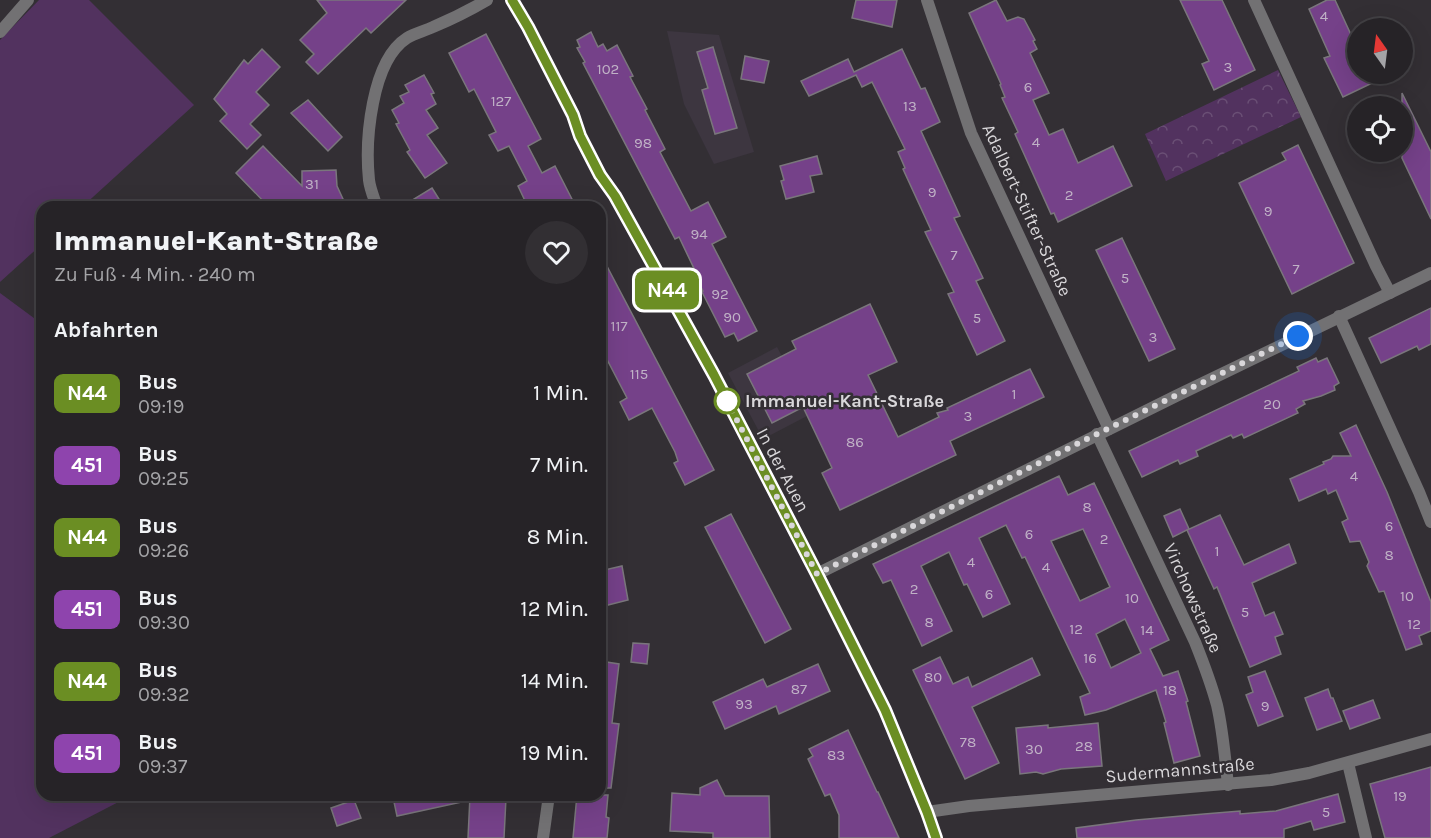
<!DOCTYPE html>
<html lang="de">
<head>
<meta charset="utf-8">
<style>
  body { margin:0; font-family:Karla,sans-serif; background:#322f33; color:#f1f3f6; height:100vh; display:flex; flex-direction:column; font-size:22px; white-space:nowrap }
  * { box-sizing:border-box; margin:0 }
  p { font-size:20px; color:#a4a4a7 }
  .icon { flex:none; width:33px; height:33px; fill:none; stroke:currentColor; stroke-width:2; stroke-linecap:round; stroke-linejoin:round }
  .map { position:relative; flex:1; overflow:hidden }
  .panel { position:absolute; left:36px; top:201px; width:570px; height:600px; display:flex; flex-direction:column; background:#262327; border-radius:18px; box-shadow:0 6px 24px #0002,0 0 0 2px #424044 }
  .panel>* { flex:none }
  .badge { padding:0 12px; border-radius:9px; font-size:21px; line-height:39px }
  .needle { width:39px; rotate:346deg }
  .fabs { position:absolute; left:1347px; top:18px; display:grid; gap:12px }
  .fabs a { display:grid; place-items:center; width:66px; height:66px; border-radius:50%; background:#262327; box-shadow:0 6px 24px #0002,0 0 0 2px #424044; font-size:30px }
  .you { position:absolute; width:30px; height:30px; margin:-15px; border:4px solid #fff; border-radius:50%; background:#1a73e8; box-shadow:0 0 0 9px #1a73e833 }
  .map>.badge { position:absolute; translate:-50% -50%; box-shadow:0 0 0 3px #fff }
  h2 { padding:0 18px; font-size:22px; line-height:54px }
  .round { display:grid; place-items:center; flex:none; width:63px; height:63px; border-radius:32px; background:#322f33 }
  .summary { display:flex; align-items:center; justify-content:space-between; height:102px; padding:0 18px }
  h1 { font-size:28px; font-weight:800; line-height:45px }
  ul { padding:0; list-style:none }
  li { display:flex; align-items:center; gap:18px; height:72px; padding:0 18px }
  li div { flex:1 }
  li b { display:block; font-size:22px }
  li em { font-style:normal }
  li .badge { min-width:66px; font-weight:700; text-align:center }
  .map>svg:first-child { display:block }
  .built { fill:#3d3640 }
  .green { fill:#52325f }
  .park { fill:url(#park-crowns) }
  .building { fill:#754189; stroke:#7a767c; stroke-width:1.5; fill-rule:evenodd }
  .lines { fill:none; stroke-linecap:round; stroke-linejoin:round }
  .minor { stroke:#727173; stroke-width:12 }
  .tertiary { stroke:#727173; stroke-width:12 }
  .line-casing { stroke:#fff; stroke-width:14 }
  .line { stroke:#6b8e23; stroke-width:9 }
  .walk { stroke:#d9d7da; stroke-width:6; stroke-dasharray:0 10.8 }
  .stop-dot { fill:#fff; stroke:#6b8e23; stroke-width:3 }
  .labels { text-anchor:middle; stroke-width:5; stroke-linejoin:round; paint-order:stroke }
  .number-label { font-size:15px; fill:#c0b2c6 }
  .street-label { font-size:18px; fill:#d9d7da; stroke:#332f34 }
  .stop-label { font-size:18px; font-weight:bold; fill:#d9d7da; stroke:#332f34; text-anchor:start }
</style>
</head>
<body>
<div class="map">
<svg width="1431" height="838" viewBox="0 0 1431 838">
  <defs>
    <pattern id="park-crowns" width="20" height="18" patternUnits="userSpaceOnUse" patternTransform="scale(1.5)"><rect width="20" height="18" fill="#52325f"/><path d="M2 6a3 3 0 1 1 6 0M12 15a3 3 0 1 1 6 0" fill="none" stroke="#6a4f75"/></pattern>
  </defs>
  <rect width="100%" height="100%" fill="#332f34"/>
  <!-- built -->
  <g class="built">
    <path d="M667,31L719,35L754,152L714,164L684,104Z"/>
    <path d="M777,347L808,405L807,416L763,439L728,373Z"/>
  </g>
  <!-- green -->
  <g class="green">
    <path d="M39,0H89L194,105L82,207H42V244L0,282V40Z"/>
    <path d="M0,293L42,324V795H132L49,838H0Z"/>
  </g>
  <!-- park -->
  <path class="park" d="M1278,70L1301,117L1166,181L1145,134Z"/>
  <!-- building -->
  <g class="building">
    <path d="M317,0H406L371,33L366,28L318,74L306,62L314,54L300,40L327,13Z"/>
    <path d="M856,0H897L892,27L852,18Z"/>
    <path d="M996,0L1007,21L1018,17L1024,19L1035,40L1033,41L1037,49L1030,53L1049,93L1033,100L1049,135L1063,129L1078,163L1113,146L1132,186L1058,222L1054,213L1051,214L1015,134L1018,132L1002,98L1005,97L1000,85L1001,84L969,13Z"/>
    <path d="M1180,0H1222L1255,70L1214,90L1202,64L1209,61Z"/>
    <path d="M1327,0H1335L1358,50V74H1391L1343,97L1324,58L1330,56L1309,9Z"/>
    <path d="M591,32L598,47L603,44L607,51L617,45L633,76L630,77L647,109L645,110L665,149L660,152L691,211L708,202L726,237L712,244L757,331L738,341L734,333L725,337L702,292L703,291L697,280L699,279L679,237L675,239L583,63L585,62L577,48L580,47L577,40Z"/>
    <path d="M486,34L541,139L528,146L542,173L555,166L576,207H528L518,186L527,181L509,146L498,151L489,135L496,132L474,89L469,92L449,53Z"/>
    <path d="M713,47L737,128L715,134L702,90L708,88L697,52Z"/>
    <path d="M262,49L280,67L256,92L269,105L250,124L261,135L247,149L220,121L227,114L214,99L244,60L248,64Z"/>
    <path d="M902,49L921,89L925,88L940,122L921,131L960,216L954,218L983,278L976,281L1005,341L977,355L948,294L954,292L925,232L931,230L903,169L905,168L898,152L905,149L872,82L862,87L856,75L809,96L801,81L848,59L854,72Z"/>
    <path d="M745,56L769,61L764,83L741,79Z"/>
    <path d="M424,75L434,93L431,94L436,104L426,110L438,128L427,135L447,163L425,178L407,152L410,150L396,124L399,123L392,110L404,103L400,96L409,92L405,85Z"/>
    <path d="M1402,93L1431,152V219L1402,158Z"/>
    <path d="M308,100L342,137L328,151L291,113Z"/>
    <path d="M1298,145L1354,263L1292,294L1239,183L1286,160L1282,153Z"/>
    <path d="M263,146L302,186V171L336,170L337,186L343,199L332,207H269L236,173Z"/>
    <path d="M817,156L822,174L810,176L814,192L786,199L781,181L784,180L780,166Z"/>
    <path d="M432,188L444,207H401Z"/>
    <path d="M1122,238L1175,349L1149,361L1096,250Z"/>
    <path d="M600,253L714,470L685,485L674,463L678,461L675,452L652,408L629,420L620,402L627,398L600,346Z"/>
    <path d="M870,304L897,362L868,375L898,437L939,417L937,413L948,410L947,408L1030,369L1044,397L950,441L956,455L840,510L822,473L832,468L803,407L772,423L747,374L796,349L792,341Z"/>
    <path d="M1431,308V344L1419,350L1417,346L1381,363L1369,338Z"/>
    <path d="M1316,358L1318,362L1327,358L1339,383L1334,386L1335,390L1321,396L1303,401L1305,404L1296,409L1298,413L1244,438L1242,434L1233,438L1231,435L1196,451L1198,456L1180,464L1178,460L1142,477L1129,451L1299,371L1297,367Z"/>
    <path d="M1356,425L1387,492L1431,602V631L1419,636L1422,644L1406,650L1384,591L1379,592L1367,566L1369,562L1360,541L1350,542L1342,522L1348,519L1336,490L1328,494L1326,489L1299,501L1290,479L1324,464L1323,462L1331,459L1333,456H1351L1340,433Z"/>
    <path d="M1059,476L1068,495L1094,483L1169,640L1150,649L1163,676L1178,671L1188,701L1186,702L1200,756L1174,763L1164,723L1166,722L1156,690L1106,710L1085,715L1080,697L1090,693L1025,557L1022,558L1006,525L979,538L1010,604L983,617L967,584L964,585L949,552L921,566L952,631L922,646L891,580L883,583L873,564ZM1083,529L1110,587L1080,601L1051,541ZM1125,619L1141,653L1111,668L1096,634Z"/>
    <path d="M1180,509L1189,529L1173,537L1164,516Z"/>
    <path d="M731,514L791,629L765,643L705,527Z"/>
    <path d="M1220,515L1244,565L1289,544L1296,563L1252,583L1265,616L1274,612L1283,634L1275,637L1281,654L1250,667L1217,587L1214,589L1187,530Z"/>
    <path d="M622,566L628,600L604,606L600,589V571Z"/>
    <path d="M633,643L649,644L647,664L631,662Z"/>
    <path d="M940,657L953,684L968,677L972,687L1032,658L1040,675L972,707L999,763L965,779L913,670Z"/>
    <path d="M600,661L619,664L612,723L619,724L611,788H600Z"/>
    <path d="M818,664L830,691L779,714L776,706L725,729L713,702L763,679L767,687Z"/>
    <path d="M1265,671L1283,716L1258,726L1246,695L1253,692L1248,677Z"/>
    <path d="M1328,689L1331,698H1333L1342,721L1317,730L1305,698Z"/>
    <path d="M1373,700L1380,718L1350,729L1343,711Z"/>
    <path d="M1098,723L1102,766L1061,769L1043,774L1036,772L1020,774L1016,728L1048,725V728Z"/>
    <path d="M848,730L877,792H878L899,838H839V815L830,794L825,796L808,759L813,756L809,749Z"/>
    <path d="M1431,767V838H1385L1370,784Z"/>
    <path d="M717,780L725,796H769L770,838H713V833L670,831L672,793L700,795V788Z"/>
    <path d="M1338,794L1345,822L1314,830L1311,821L1284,829V838H1077L1076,828L1136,820L1204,814L1240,811V814L1276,811Z"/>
    <path d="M405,795H461L462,802L397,816L393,797Z"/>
    <path d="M577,795H608L606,817L609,818L607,838H573Z"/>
    <path d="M470,796L506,798L504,838H468Z"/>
    <path d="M354,800L361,818L337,826L331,808Z"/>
  </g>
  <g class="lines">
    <!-- minor -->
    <g class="minor">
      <path d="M927,0L971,133L1109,429"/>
      <path d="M1254,0L1376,266L1390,293"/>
      <path d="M0,32L28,0"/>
      <path d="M377,207C374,198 370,189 369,180C365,141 371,61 407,38C415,33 425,31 433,27C452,19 470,10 487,0"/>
      <path d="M1339,316L1419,492L1431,522"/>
      <path d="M1097,434L1195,642C1203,662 1211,683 1217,705C1223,731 1225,758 1228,785"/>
      <path d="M817,574L1176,396L1431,273"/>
      <path d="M1348,763L1366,838"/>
      <path d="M927,812L969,806L1271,780L1309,773L1431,739"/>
      <path d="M543,838L549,795"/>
    </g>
    <!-- tertiary -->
    <path class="tertiary" d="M512,0L528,27L573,115L580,136L600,175L615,196L714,375L817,574L885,710L927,812L936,838"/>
  </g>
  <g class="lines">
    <defs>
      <path id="line" d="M512,0L528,27L573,115L580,136L600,175L615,196L714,375L817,574L885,710L927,812L936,838"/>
    </defs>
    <!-- line casing -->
    <use href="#line" class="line-casing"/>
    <!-- line -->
    <use href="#line" class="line"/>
    <!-- walk -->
    <path class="walk" d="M727,401L817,574L1097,434L1298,336"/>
  </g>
  <!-- markers -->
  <circle class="stop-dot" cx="727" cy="401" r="12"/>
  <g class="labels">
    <!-- number labels -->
    <g class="number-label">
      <text x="1324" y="21">4</text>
      <text x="1228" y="72">3</text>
      <text x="608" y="74">102</text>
      <text x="1028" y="92">6</text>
      <text x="501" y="106">127</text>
      <text x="910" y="111">13</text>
      <text x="1036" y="147">4</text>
      <text x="643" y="148">98</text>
      <text x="312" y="189">31</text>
      <text x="932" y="197">9</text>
      <text x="1069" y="200">2</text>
      <text x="1268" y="216">9</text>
      <text x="699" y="239">94</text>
      <text x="954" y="260">7</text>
      <text x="1296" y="274">7</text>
      <text x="1125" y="283">5</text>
      <text x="720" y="299">92</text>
      <text x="732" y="322">90</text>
      <text x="977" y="323">5</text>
      <text x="619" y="331">117</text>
      <text x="1153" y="342">3</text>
      <text x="639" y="379">115</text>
      <text x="1014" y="399">1</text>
      <text x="1272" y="409">20</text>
      <text x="968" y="421">3</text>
      <text x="855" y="447">86</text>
      <text x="1354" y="481">4</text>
      <text x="1087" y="512">8</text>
      <text x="1389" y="531">6</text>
      <text x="1029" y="539">6</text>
      <text x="1104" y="544">2</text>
      <text x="1217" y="556">1</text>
      <text x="1389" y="560">8</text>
      <text x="971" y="567">4</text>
      <text x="1046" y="572">4</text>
      <text x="914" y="594">2</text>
      <text x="989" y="599">6</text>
      <text x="1407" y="601">10</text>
      <text x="1132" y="603">10</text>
      <text x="1245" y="617">5</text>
      <text x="929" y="627">8</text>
      <text x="1414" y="629">12</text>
      <text x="1076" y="634">12</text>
      <text x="1147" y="635">14</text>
      <text x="1090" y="663">16</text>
      <text x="933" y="682">80</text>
      <text x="799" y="694">87</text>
      <text x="1170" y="695">18</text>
      <text x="744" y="709">93</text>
      <text x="1265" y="711">9</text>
      <text x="968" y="747">78</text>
      <text x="1084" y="751">28</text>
      <text x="1034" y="754">30</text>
      <text x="836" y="760">83</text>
      <text x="1400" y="801">19</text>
      <text x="1326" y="817">5</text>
    </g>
    <!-- street labels -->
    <g class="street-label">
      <text transform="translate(1027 210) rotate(65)" y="6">Adalbert-Stifter-Straße</text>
      <text transform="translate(783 470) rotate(62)" y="6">In der Auen</text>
      <text transform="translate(1193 598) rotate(66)" y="6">Virchowstraße</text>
      <text transform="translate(1180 770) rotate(-5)" y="6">Sudermannstraße</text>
    </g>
    <!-- stop labels -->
    <g class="stop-label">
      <text x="745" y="407">Immanuel-Kant-Straße</text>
    </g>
  </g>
</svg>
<div class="fabs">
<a><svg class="needle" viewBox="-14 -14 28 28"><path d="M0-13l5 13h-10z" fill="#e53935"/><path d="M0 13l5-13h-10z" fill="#a4a4a7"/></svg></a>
<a><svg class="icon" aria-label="locate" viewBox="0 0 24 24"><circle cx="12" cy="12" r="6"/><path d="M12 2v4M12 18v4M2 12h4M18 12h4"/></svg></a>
</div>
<div class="you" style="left:1298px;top:336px"></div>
<b class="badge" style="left:667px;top:290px;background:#6b8e23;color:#fff">N44</b>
<section class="panel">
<div class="summary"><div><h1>Immanuel-Kant-Straße</h1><p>Zu Fuß · 4 Min. · 240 m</p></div><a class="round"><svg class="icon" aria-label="heart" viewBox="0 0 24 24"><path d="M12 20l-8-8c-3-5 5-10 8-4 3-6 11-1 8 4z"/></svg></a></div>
<h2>Abfahrten</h2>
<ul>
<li><span class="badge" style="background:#6b8e23;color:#fff">N44</span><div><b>Bus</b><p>09:19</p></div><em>1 Min.</em></li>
<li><span class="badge" style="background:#8e44ad;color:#fff">451</span><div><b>Bus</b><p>09:25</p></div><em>7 Min.</em></li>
<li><span class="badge" style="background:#6b8e23;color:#fff">N44</span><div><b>Bus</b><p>09:26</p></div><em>8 Min.</em></li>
<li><span class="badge" style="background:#8e44ad;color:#fff">451</span><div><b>Bus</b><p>09:30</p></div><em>12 Min.</em></li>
<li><span class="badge" style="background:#6b8e23;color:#fff">N44</span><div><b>Bus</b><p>09:32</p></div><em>14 Min.</em></li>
<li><span class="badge" style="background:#8e44ad;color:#fff">451</span><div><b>Bus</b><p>09:37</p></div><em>19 Min.</em></li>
</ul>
</section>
</div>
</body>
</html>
